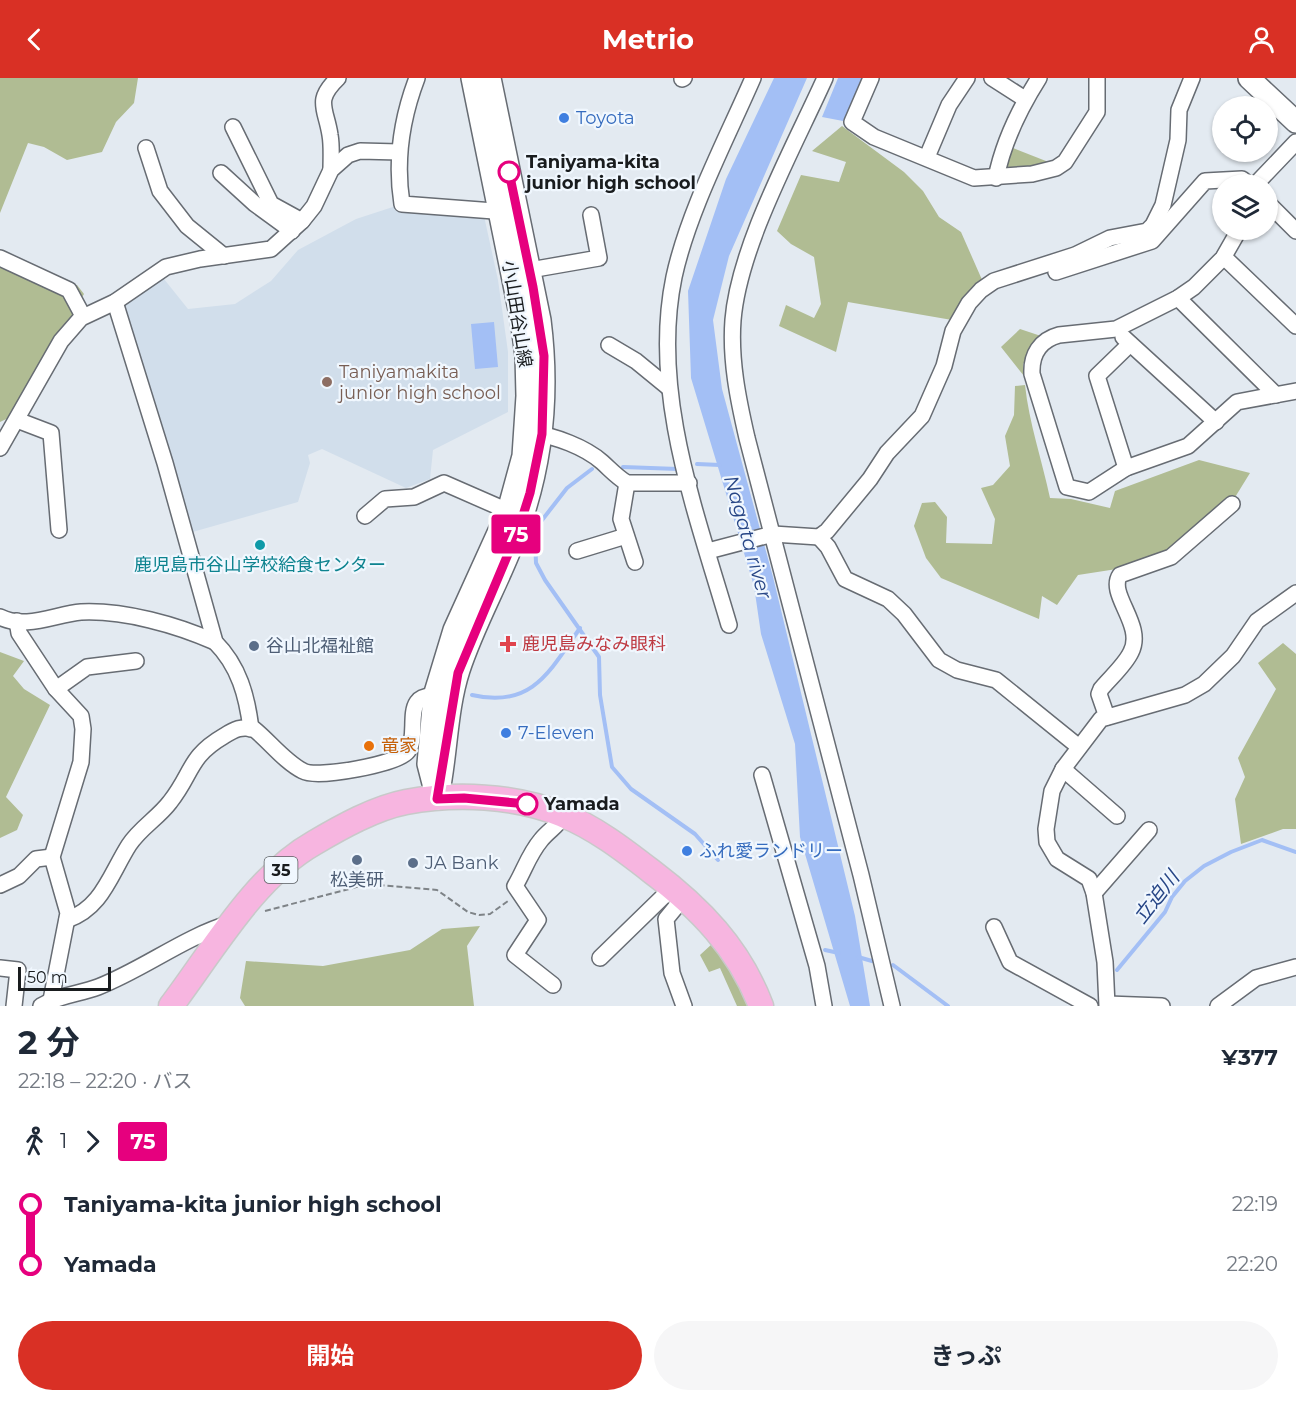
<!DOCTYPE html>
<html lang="ja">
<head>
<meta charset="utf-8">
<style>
  body { margin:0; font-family:Montserrat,"Noto Sans JP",sans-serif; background:#f6f6f7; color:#1f2937; height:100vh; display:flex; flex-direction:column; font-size:22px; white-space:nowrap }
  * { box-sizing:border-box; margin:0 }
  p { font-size:20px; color:#747a83 }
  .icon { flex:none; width:33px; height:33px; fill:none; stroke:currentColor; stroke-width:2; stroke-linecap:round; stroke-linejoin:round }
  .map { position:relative; height:928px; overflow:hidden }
  .details { display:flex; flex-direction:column; background:#fff; flex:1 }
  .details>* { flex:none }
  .badge { padding:0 12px; border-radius:4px; font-size:21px; line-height:39px }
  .controls { position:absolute; left:1212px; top:18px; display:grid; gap:12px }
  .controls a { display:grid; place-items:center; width:66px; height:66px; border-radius:50%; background:#fff; box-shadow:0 2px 4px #0004; font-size:30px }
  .scale { position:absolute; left:18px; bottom:15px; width:93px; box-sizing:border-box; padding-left:6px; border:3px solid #191c1e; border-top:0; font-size:16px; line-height:21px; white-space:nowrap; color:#191c1e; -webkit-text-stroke:4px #f0f7fe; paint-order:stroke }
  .map>.badge { position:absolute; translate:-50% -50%; box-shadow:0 0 0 3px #fff }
  .legs { display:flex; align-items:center; gap:9px; height:66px; padding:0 18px; font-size:20px }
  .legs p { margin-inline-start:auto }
  .head { display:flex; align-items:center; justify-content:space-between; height:102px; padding:0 18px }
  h1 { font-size:33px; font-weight:700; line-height:45px }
  .cta { display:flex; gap:12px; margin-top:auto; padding:12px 18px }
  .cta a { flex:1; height:69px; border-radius:36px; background:#d93025; color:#fff; font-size:24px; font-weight:700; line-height:69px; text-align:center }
  .cta a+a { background:#f6f6f7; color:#1f2937 }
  ul { padding:0 18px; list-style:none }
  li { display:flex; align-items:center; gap:21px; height:60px; font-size:22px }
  li i { display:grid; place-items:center; width:9px; height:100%; margin:0 8px; background:currentColor }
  li i::after { content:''; width:15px; height:15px; margin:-8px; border:4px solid; border-radius:50%; background:#fff }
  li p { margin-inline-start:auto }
  li:first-child i { background:linear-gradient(#0000 50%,currentColor 0) }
  li:last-child i { background:linear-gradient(currentColor 50%,#0000 0) }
  header { display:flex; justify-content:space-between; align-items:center; height:78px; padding:0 18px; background:#d93025; color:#fff; font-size:27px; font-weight:700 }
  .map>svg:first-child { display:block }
  .built { fill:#d1deeb }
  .green { fill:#b0bc93 }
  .water { fill:#a3bff5 }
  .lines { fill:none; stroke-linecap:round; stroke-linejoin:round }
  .stream { stroke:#a3bff5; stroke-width:4 }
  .street-casing { stroke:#676c73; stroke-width:18 }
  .secondary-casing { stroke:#676c73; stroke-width:24 }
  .primary-casing { stroke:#c8c9c9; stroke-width:27 }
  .path { stroke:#7e8387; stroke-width:2; stroke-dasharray:6 3; stroke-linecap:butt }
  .street { stroke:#fff; stroke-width:15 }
  .secondary { stroke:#fff; stroke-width:21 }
  .primary { stroke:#f7b5e0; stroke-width:24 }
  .line-1-casing { stroke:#fff; stroke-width:14 }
  .line-1 { stroke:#e6007e; stroke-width:9 }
  .shop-dot { fill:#3f7fe0; stroke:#f0f7fe; stroke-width:2 }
  .stop-1-dot { fill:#fff; stroke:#e6007e; stroke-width:3 }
  .education-dot { fill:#8d6e63; stroke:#f0f7fe; stroke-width:2 }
  .culture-dot { fill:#0f9aa8; stroke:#f0f7fe; stroke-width:2 }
  .health-dot { fill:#e0444e; stroke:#f0f7fe; stroke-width:2 }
  .service-dot { fill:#5c6f8a; stroke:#f0f7fe; stroke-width:2 }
  .food-dot { fill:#e8710a; stroke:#f0f7fe; stroke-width:2 }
  .labels { text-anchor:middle; stroke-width:4.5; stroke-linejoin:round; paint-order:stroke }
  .shield { fill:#f0f7fe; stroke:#5a5e61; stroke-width:1.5 }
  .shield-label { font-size:16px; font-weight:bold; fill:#191c1e }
  .shop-label { font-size:18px; fill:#366cbe; stroke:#f0f7fe; text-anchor:start }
  .stop-label { font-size:18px; font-weight:bold; fill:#191c1e; stroke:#f0f7fe; text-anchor:start }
  .street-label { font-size:18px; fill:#191c1e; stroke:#f0f7fe }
  .education-label { font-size:18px; fill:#785e54; stroke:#f0f7fe; text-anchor:start }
  .culture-label { font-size:18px; fill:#0d838f; stroke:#f0f7fe }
  .health-label { font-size:18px; fill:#be3a42; stroke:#f0f7fe; text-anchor:start }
  .service-label { font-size:18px; fill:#4e5e75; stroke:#f0f7fe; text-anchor:start }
  .food-label { font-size:18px; fill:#c56008; stroke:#f0f7fe; text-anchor:start }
  .water-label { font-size:20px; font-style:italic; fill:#274686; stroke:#f0f7fe }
</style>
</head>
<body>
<header><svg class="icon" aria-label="back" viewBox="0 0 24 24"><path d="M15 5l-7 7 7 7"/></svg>Metrio<svg class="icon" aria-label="person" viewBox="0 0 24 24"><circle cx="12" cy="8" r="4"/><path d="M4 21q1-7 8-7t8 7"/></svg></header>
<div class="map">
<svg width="1296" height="928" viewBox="0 0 1296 928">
  <rect width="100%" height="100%" fill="#e3eaf1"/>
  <!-- built -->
  <path class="built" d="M396,128L484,138L498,202L508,274V334L433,372L430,401L406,410L322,371L308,377L310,385L298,424L189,455L123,227L160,196L188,231L235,226L271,203L298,172L356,141Z"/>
  <!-- green -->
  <g class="green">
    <path d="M0,0H138L134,25L116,44L102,74L67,82L44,69L28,65L0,135Z"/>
    <path d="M842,48L904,94L923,113L939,139L961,154L983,204L952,242L848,224L836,274L779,248L786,227L814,240L821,226L814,179L791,166L777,153L801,97L839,104L846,84L812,73Z"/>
    <path d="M1013,70L1051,85L1008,93L1005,88Z"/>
    <path d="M0,175L63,206L77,207L84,216L77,227L79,242L19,335L0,344Z"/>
    <path d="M1020,251L1044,259L1023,286L1024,298L1001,269Z"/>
    <path d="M1025,307C1029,345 1042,382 1050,420L1071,421L1110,430L1115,413L1199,382L1250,395L1229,429L1162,484L1078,497L1057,527L1042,518L1039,541L941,500L926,480L914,448L922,425L935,424L947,439L946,465L992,466L995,441L981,410L993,407L1010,388L1005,358L1014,337L1015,308Z"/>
    <path d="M1283,565L1296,576V751H1283L1241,766L1235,721L1245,699L1238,680L1276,611L1258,585Z"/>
    <path d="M0,574L24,583L13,598L24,611L50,627L6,719L23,737L17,752L0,760Z"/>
    <path d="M480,848L467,868L474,928H245L240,920L246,883L323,888L410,872L442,851Z"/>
    <path d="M712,866L726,884L751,928H737L720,890L709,894L700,877Z"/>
  </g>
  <!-- water -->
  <g class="water">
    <path d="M774,0H807L729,178L713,242L722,311L773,499L855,838L870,928H850L800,759L795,666L761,556L754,508L691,300L688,213L726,101Z"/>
    <path d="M838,0H863L843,43L822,39Z"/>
    <path d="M494,244L498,289L475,291L471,246Z"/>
  </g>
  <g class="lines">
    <!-- stream -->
    <g class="stream">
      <path d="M697,386L720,387"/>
      <path d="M623,389L678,391"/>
      <path d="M592,391L567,410L539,446L535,460L536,485L545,502L599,579L600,617L612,689L631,711L695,756L718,782"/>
      <path d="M472,617C532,631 550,593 580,550"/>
      <path d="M825,872L839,875"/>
      <path d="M858,879L872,883"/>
      <path d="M893,887L948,928"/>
      <path d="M1117,892L1165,834L1172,819L1185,803L1204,788L1231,774L1262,762L1296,774"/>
    </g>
    <defs>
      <g id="street">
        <path d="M417,0C401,42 395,82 402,126L507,134"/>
        <path d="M825,0C794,69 739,168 733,242C730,282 738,321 747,360L861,797L892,928"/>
        <path d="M871,0L852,44L874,59L974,100L1032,96L1056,90L1065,84L1097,34V0"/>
        <path d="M992,0L1025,21"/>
        <path d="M682,1L684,0"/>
        <path d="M233,49L271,126L302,143"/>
        <path d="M146,70L160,113L187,148L224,178"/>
        <path d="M927,79L949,27L967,0"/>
        <path d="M331,92C331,81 332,68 330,57C326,30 314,23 338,0"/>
        <path d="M221,95L255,126L292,153"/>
        <path d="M996,100C1003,65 1020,30 1039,0"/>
        <path d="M1256,106L1296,64"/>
        <path d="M1268,125L1296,153"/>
        <path d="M1239,152L1223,180L1194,209L1178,220L1116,251L1059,257C1040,262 1031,277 1032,296L1067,409L1089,414L1126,390L1188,368L1237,324L1296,313"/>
        <path d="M1224,179L1296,248"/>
        <path d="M0,180L69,212L83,238"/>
        <path d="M530,192L599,180L591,137"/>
        <path d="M1056,194L1152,163L1205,103L1242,101L1248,106"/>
        <path d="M1178,220L1276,317"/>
        <path d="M115,224L165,385L215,564C239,588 247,618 251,651"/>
        <path d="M1123,259L1216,344"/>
        <path d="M609,267L636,283L669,310"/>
        <path d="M17,342L51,355L59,452"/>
        <path d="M533,355C555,358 585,369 602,384C611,392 617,399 627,405H689"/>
        <path d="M0,370L61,263L81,240L115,224L166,189L200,181L271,171L302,143L314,128L331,92L348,77L360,73L399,74"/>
        <path d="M1126,390L1097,298L1130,266"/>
        <path d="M627,405L621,441L635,484"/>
        <path d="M365,438L385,421L414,419L444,405L508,433"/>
        <path d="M819,459L828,469L845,501L888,521L904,536L939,582L957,592L996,602L1079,669"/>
        <path d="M577,473L626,458"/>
        <path d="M708,473L773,456L819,459L827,453L870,401L887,375L922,338L944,288L953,253L969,225L981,212L994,203L1075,177L1110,160L1147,153L1153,147L1163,127L1178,62L1179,32L1192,0"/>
        <path d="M0,539C25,552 56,536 81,534C124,532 177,547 215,564"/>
        <path d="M17,543L19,555L56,611L81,638L83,651L81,684L52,779L68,835L51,922"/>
        <path d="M729,547C697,437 650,315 674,199C688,134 726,62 753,0"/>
        <path d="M56,611L87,589L136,583"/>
        <path d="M1107,639L1099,616L1101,611C1110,600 1125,587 1131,574C1145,547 1107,516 1120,497L1171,479L1232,426"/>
        <path d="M1063,691L1117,738"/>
        <path d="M762,697L817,888L824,928"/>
        <path d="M0,807L19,798L36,781L52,779"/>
        <path d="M1094,815L1149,752"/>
        <path d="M684,819L666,841L672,895L684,928"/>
        <path d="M67,842C102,830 110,797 129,767C140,750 158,740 170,724C193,695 188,679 224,658C235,651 241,648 254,651C270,664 285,684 303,693C317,701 399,686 408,673C421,654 398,609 443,620"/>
        <path d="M994,849L1010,884L1090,928"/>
        <path d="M600,880L673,809"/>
        <path d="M0,890L18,892L14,928"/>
        <path d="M553,907L515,877L538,842L515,808C524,793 529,776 541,762C549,752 558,748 564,737"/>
        <path d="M1108,926L1162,928"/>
        <path d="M41,928C59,917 79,916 98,909C144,891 184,859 231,845"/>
        <path d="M1107,928L1105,884L1094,815L1089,801L1057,781L1047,764L1046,751L1052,713L1063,691L1101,641L1185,617L1204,606L1233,578L1257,543L1296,515"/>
        <path d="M1218,928L1256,900L1296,889"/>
      </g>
      <g id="secondary">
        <path d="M1249,0L1296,44"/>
        <path d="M438,718C447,676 446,632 459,592C475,543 502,498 519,449C543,382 549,313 540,242L490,0"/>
        <path d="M437,721L428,686L434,618L454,552L508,433L523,378L527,318L526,278L521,241L472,0"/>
      </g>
      <path id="primary" d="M171,928C212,874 254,799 314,765C341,749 375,730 406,724C455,715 515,717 563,737C594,749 624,772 651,793C700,830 739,870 761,928"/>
    </defs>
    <!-- street casing -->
    <use href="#street" class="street-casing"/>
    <!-- secondary casing -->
    <use href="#secondary" class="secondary-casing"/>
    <!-- primary casing -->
    <use href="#primary" class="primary-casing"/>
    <!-- path -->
    <path class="path" d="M265,833L368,806L437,812L468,834L479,837L490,836L508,823"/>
    <!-- street -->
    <use href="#street" class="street"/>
    <!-- secondary -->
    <use href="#secondary" class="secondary"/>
    <!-- primary -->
    <use href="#primary" class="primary"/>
  </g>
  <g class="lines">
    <defs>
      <path id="line-1" d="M509,94L533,209L544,278L542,356L530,415L519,450L458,595L437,721L464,720L527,726"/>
    </defs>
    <!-- line-1 casing -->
    <use href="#line-1" class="line-1-casing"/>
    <!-- line-1 -->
    <use href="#line-1" class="line-1"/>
  </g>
  <!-- markers -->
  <g class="shop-dot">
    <circle cx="564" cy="40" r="6"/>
    <circle cx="506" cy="655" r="6"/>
    <circle cx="687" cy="773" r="6"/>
  </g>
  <g class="stop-1-dot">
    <circle cx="509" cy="94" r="10"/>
    <circle cx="527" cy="726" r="10"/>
  </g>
  <circle class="education-dot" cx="327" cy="304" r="6"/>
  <circle class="culture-dot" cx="260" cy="467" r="6"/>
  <path class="health-dot" d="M505 557h6v6h6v6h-6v6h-6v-6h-6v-6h6z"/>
  <g class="service-dot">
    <circle cx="254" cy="568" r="6"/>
    <circle cx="357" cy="782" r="6"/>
    <circle cx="413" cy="785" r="6"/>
  </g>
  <circle class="food-dot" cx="369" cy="668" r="6"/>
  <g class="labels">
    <!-- shield labels -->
    <rect class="shield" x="264.5" y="779" width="33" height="26" rx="4.5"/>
    <g class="shield-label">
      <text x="281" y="798">35</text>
    </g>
    <!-- shop labels -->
    <g class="shop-label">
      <text x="576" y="46">Toyota</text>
      <text x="518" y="661">7-Eleven</text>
      <text x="699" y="779">ふれ愛ランドリー</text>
    </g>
    <!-- stop labels -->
    <g class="stop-label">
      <text x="526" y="90">Taniyama-kita<tspan x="526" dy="21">junior high school</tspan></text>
      <text x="544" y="732">Yamada</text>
    </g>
    <!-- street labels -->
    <g class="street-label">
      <text transform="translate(517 236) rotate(81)" y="6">小山田谷山線</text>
    </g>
    <!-- education labels -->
    <g class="education-label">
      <text x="339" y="300">Taniyamakita<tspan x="339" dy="21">junior high school</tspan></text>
    </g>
    <!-- culture labels -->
    <g class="culture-label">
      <text x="260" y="493">鹿児島市谷山学校給食センター</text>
    </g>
    <!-- health labels -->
    <g class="health-label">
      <text x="522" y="572">鹿児島みなみ眼科</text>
    </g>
    <!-- service labels -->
    <g class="service-label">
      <text x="266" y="574">谷山北福祉館</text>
      <text x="425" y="791">JA Bank</text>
      <text x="357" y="808" text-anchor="middle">松美研</text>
    </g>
    <!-- food labels -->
    <g class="food-label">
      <text x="381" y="674">竜家</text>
    </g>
    <!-- water labels -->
    <g class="water-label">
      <text transform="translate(748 459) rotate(74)" y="7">Nagata river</text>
      <text transform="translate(1156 819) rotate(-52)" y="7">立迫川</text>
    </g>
  </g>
</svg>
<div class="controls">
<a><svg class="icon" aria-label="locate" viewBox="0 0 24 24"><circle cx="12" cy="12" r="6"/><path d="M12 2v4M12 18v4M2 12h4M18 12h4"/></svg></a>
<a><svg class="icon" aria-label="layers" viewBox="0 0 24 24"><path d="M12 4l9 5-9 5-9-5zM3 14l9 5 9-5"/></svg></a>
</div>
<div class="scale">50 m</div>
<b class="badge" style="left:516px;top:456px;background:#e6007e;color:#fff">75</b>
</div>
<section class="details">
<div class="head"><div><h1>2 分</h1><p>22:18 – 22:20 · バス</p></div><b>¥377</b></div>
<div class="legs"><svg class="icon" aria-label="walk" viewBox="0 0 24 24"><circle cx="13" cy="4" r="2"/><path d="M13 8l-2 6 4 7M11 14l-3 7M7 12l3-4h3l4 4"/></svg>1<svg class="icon" aria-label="forward" viewBox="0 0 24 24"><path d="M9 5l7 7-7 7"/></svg><b class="badge" style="background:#e6007e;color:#fff">75</b></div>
<ul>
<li><i style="color:#e6007e"></i><b>Taniyama-kita junior high school</b><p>22:19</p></li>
<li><i style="color:#e6007e"></i><b>Yamada</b><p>22:20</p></li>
</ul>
<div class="cta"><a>開始</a><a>きっぷ</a></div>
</section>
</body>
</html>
